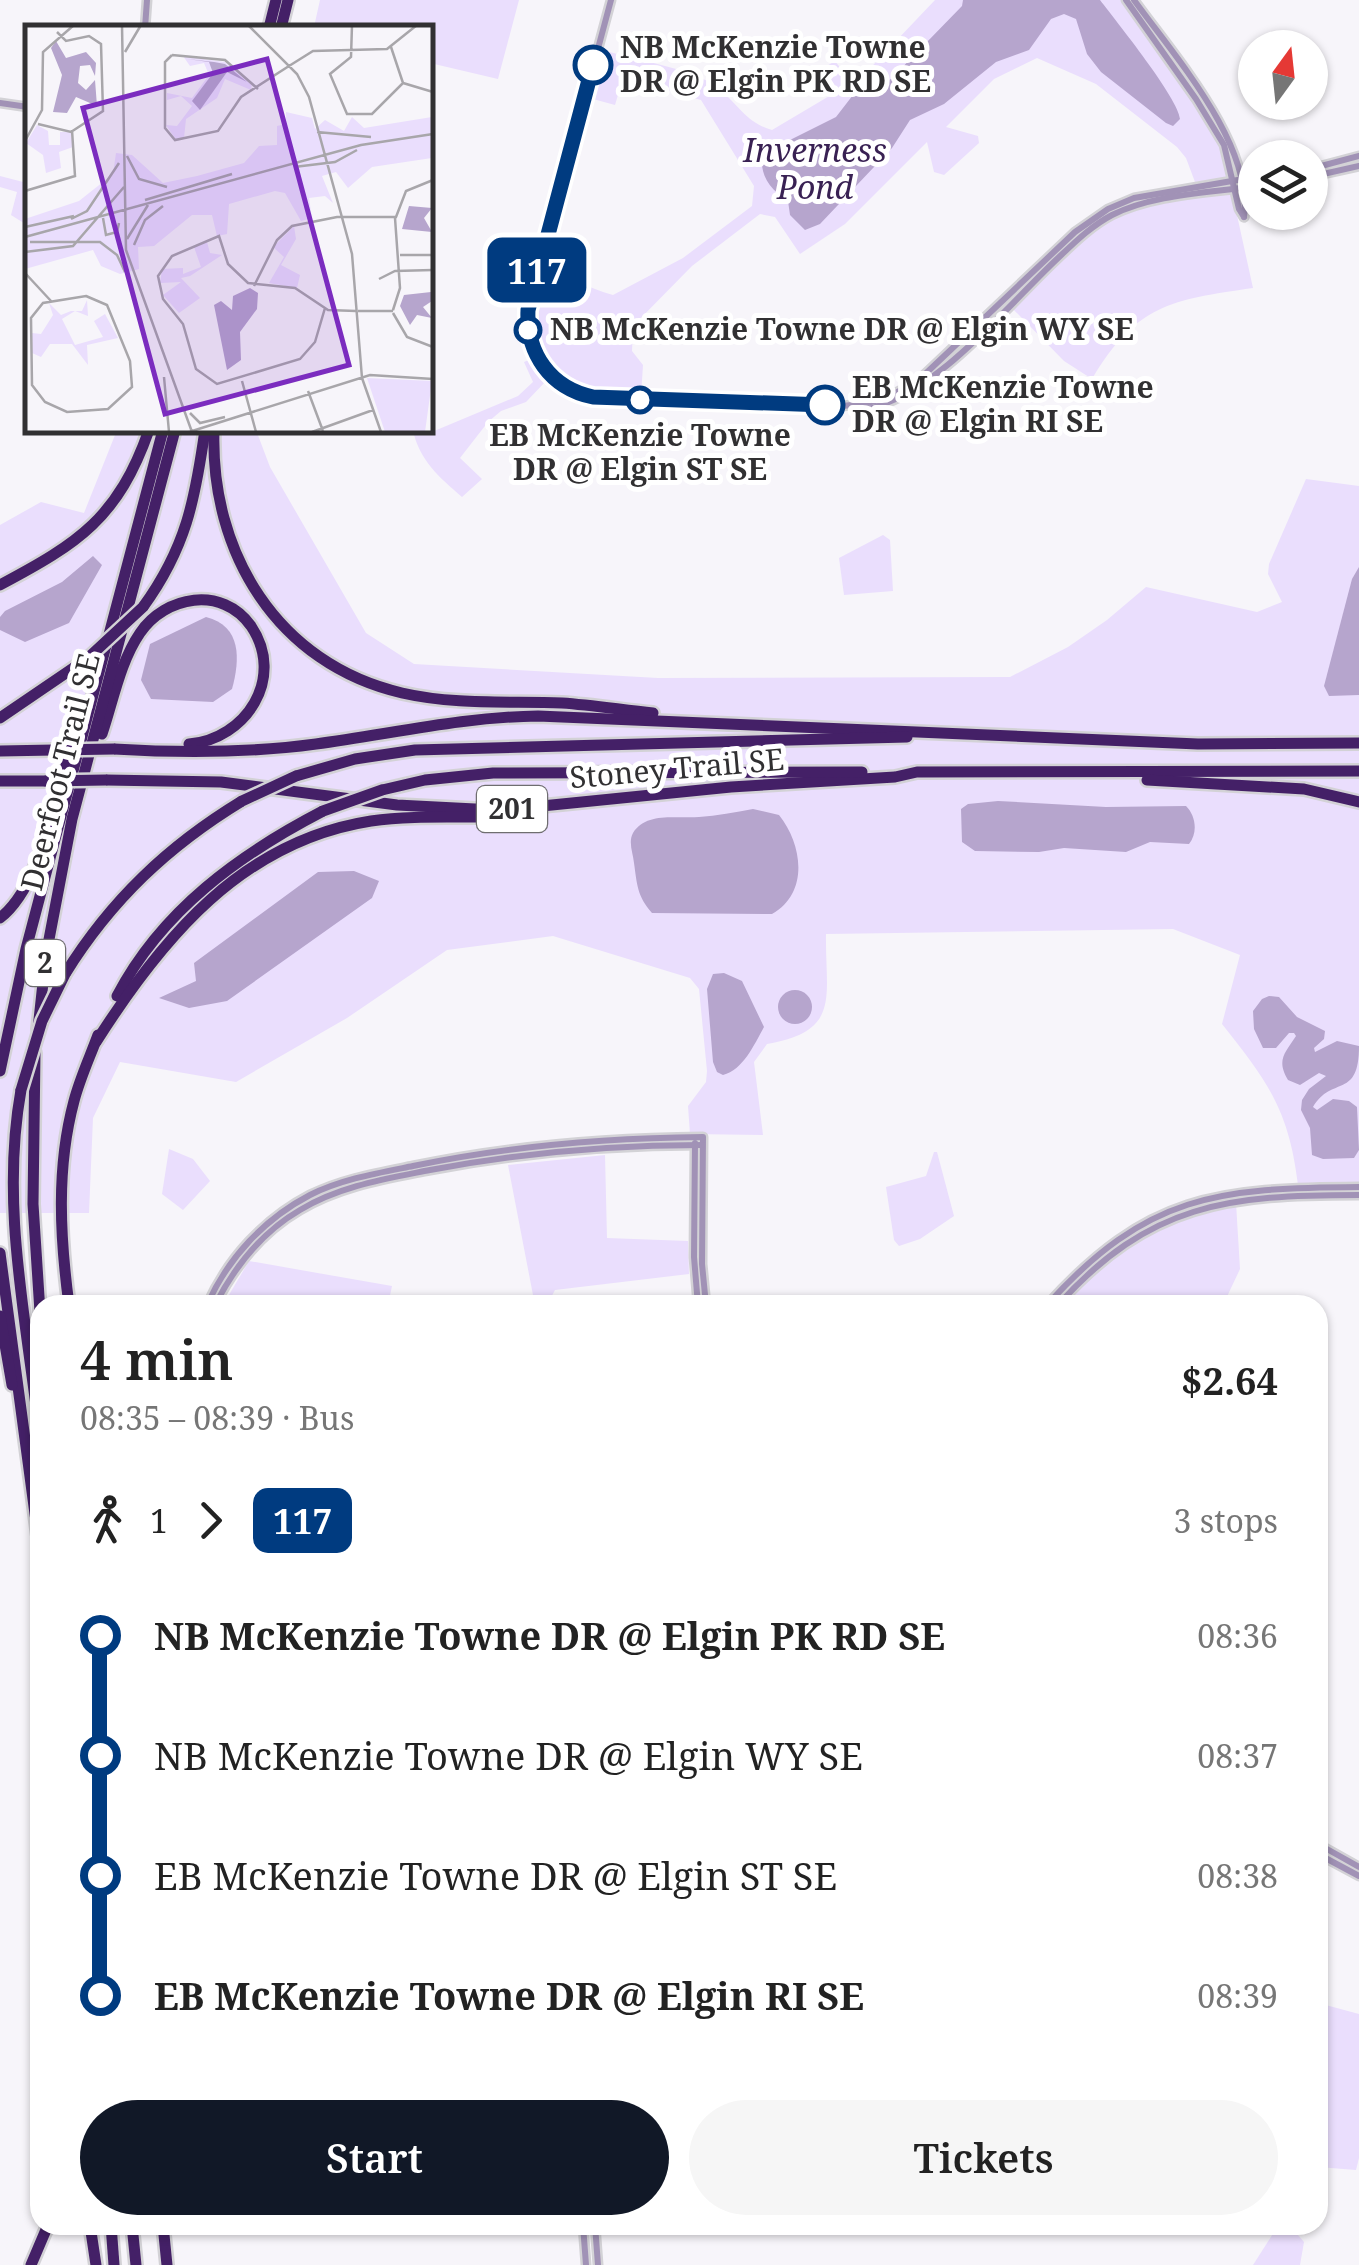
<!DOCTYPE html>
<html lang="en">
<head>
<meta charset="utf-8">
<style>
  body { margin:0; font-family:"Noto Serif",serif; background:#f6f6f6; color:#222; height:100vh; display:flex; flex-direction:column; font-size:38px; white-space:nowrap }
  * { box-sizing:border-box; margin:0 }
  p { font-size:32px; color:#767676 }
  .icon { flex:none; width:55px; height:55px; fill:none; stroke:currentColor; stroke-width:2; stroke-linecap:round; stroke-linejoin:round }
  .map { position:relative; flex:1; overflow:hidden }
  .side { position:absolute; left:30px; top:1295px; width:1298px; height:940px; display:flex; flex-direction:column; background:#fff; border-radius:30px; box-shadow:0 2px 8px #0004 }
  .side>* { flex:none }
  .badge { padding:0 20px; border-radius:15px; font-size:35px; line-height:65px }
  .needle { width:65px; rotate:15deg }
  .controls { position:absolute; left:1238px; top:30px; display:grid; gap:20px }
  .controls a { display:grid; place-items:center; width:90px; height:90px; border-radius:50%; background:#fff; box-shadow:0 2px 8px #0004; font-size:50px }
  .map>.badge { position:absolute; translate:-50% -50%; box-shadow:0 0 0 5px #fff }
  .legs { display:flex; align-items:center; gap:15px; height:110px; padding:0 50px; font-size:32px }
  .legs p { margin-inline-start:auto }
  .head { display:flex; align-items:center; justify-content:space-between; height:170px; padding:0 50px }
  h1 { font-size:55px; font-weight:600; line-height:75px }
  .primary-button { display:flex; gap:20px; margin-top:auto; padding:20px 50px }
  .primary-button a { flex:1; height:115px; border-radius:60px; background:#111827; color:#fff; font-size:40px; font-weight:600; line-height:115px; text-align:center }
  .primary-button a+a { background:#f6f6f6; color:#222 }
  ul { padding:0 50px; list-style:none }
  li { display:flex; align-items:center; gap:35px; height:120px; font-size:38px }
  li i { display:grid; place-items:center; width:15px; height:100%; margin:0 12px; background:currentColor }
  li i::after { content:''; width:25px; height:25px; margin:-12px; border:8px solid; border-radius:50%; background:#fff }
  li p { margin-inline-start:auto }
  li:first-child i { background:linear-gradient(#0000 50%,currentColor 0) }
  li:last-child i { background:linear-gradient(currentColor 50%,#0000 0) }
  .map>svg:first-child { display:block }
  .green { fill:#eadefd }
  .water { fill:#b6a5cd }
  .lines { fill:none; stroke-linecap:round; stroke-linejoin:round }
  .minor-casing { stroke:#d3d2d6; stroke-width:11 }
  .highway-casing { stroke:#d3d2d6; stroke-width:16 }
  .minor { stroke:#a192b6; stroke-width:6 }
  .highway { stroke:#442067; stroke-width:11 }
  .highway-bridge-casing { stroke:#d3d2d6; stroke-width:16; stroke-linecap:butt }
  .highway-bridge { stroke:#442067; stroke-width:11 }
  .line-1-casing { stroke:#fff; stroke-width:22 }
  .line-1 { stroke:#003b80; stroke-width:15 }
  .stop-1-dot { fill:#fff; stroke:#003b80; stroke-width:5 }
  .labels { text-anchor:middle; stroke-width:10; stroke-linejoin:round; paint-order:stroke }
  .shield { fill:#fff; stroke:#6f6e70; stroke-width:2.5 }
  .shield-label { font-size:28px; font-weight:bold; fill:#313032 }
  .stop-label { font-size:30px; font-weight:bold; fill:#313032; stroke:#fff; text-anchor:start }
  .street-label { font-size:30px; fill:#313032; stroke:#fff }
  .water-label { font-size:32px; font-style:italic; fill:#392153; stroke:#fff }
  .inset-road { fill:none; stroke:#a8a6aa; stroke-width:2.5 }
  .view { fill:#7b2cbf; fill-opacity:0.15; stroke:#7b2cbf; stroke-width:5 }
  .inset-edge { fill:none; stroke:#313032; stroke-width:5 }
</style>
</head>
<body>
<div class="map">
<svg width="1359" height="2265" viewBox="0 0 1359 2265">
  <rect width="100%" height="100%" fill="#f7f5fa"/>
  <!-- green -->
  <g class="green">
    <path d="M320,0H519L498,79L430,63V28L314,27Z"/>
    <path d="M935,0H1121L1217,137L1228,174L1225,178L1195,182L1186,158L1177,147L1096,84L1037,58L994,79L946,127L978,136L979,143L944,175L934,172L927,142L845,224L800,254L775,217L760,214L692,266L633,326L632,351L643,365L641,396C591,394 533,386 532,322C531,303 538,285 543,268C568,274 588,289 613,295L683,258L752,206L754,186L701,100L623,78L615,105L593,99L606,51C633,59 689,69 711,83C736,99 743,122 772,130L831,95L817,72L835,61L852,83L857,82Z"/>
    <path d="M0,176L27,183V225L11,215L17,192L0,187Z"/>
    <path d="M1228,194L1233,197L1253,288C1171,300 1137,304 1092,379L1064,361L1011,307C1048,273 1085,226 1134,210C1164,200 1197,198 1228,194Z"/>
    <path d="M531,359L546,381L526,402L501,411L488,422L460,458L482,479L462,497C439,477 419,460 413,430H422L427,434L518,396L533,382L524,362Z"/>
    <path d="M117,430H256L270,467L366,633L414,664L658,678L1010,677L1068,647L1107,620L1146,587L1257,612L1282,602L1268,574L1269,564L1306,479L1359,486V1185H1298C1289,1110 1268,1082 1222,1024L1240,955L1173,929L826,934C825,997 842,1031 767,1044L754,1062L763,1135L690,1134L688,1106L706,1082L707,1071L699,989L690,978L553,936L447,950L347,1018L236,1082L120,1062L93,1118L89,1213H0V525L41,502L84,513Z"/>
    <path d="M883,535L890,540L893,591L844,595L839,558Z"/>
    <path d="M169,1149L193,1159L210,1181L183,1210L162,1194Z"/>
    <path d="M934,1152H937L954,1216L920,1239L899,1246L894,1240L886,1187L926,1176Z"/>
    <path d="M605,1155L607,1238L688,1241L689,1274L555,1290L547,1305H528L533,1295L508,1165Z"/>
    <path d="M1236,1203L1240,1269L1223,1305H1064C1116,1249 1162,1223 1236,1203Z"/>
    <path d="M249,1261L392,1286L388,1305H223Z"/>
    <path d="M1322,2004L1359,2014V2158L1356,2170L1318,2167V2022Z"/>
    <path d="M1274,2232L1298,2235L1304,2242L1300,2265H1253Z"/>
  </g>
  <!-- water -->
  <g class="water">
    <path d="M963,0H1100C1116,21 1179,99 1180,119L1173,126L1166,123L1101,72L1087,54L1076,19L1064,14L1051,19L1029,50L996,62L944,104L910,120L892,148L820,224L805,230L790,215L788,201C769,188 760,176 762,154L836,117L853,95L868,91L891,79L962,6Z"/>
    <path d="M93,556L102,565L69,623L25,642L0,630V617L5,611L62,582Z"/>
    <path d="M1359,567V695L1329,696L1324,686L1352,579Z"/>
    <path d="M206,617C242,626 240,660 232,689L213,702L151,699L141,680L150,644Z"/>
    <path d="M998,801L1106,807L1186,806C1196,816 1198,833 1189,844L1150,842L1126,852L1064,848L1039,852L975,851L962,842L961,809L968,804Z"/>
    <path d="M753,809L779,815C803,845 809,893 772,914L652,913C637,896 637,884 634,863C633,853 628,842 633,833C646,811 678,819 699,817C717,816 735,812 753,809Z"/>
    <path d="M354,871L379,881L372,898L227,1001L189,1008L159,998L196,981L194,963L318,872Z"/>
    <path d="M724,973L742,981L764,1027C754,1045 743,1070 723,1075L717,1072L713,1062L707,989L713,974Z"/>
    <circle cx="795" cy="1007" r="17"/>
    <path d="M1269,996L1279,997L1297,1017L1325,1031L1324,1039L1314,1048L1315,1052L1337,1041L1359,1046C1359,1100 1332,1075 1313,1107L1317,1110L1333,1099L1349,1101L1357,1107L1359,1150L1354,1158L1323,1159L1312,1155L1310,1128L1301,1110L1302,1100L1309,1089L1326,1076L1319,1073L1300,1085L1288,1080C1276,1060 1285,1053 1296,1036L1294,1033H1289L1276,1048H1263L1254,1029L1253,1011L1262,999Z"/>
  </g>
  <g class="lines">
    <defs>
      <g id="minor">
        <path d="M611,0L528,310C526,346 541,375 574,392C605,407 648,400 681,401C735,403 816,412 867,403C887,399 905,389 922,377L1075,232L1108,209L1134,198L1255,177"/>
        <path d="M1126,0L1196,99L1224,145L1239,209L1244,217"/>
        <path d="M1134,0C1175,57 1253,144 1244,217"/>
        <path d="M145,28L147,0"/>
        <path d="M0,103L28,107"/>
        <path d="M1310,169L1359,156"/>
        <path d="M1310,177L1359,166"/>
        <path d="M857,404L865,410C938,393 1003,310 1057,259C1074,243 1091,226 1112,215C1154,194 1209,193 1255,186"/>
        <path d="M695,1143L694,1257L698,1305"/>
        <path d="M207,1305C228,1258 264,1219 310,1195C342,1179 378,1173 413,1166C508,1146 606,1138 703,1137L702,1264L706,1305"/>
        <path d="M215,1305C235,1266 262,1232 300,1210C340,1186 385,1179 430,1170C520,1153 611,1145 702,1145"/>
        <path d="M1047,1305C1147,1194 1218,1188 1359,1187"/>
        <path d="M1058,1305C1150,1203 1228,1195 1359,1195"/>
        <path d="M1318,1844L1359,1867"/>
        <path d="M1318,1854L1359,1876"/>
        <path d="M583,2225L586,2265"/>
        <path d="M595,2225L598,2265"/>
      </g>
      <g id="highway">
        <path d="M269,28L276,0"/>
        <path d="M281,28L288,0"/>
        <path d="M214,430C210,552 277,664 402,693C454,705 509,701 562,703C592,705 623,710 653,713"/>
        <path d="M0,585C79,543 118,518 149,430"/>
        <path d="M143,607C186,548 195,500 205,430"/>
        <path d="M0,718L88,658"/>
        <path d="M102,734C113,702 120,662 140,633C165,596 222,585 251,626C286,678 246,739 189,744"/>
        <path d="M114,749C181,753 250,753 316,744C391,734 462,717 538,716L1198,744L1359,743"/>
        <path d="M0,751L54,750"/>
        <path d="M296,776L355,759L415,750L907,737"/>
        <path d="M106,780L221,782L397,805L475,809L522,808L731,787L895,777L917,772L1359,771"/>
        <path d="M1147,780L1304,789L1359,802"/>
        <path d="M0,781H46"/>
        <path d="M382,790L425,780L493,773L862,772"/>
        <path d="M0,918C43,884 53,798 72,747"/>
        <path d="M65,974C111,900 168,846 242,801"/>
        <path d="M117,996C162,910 240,854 323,811"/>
        <path d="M38,1029L46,955L72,819L175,430"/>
        <path d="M96,1042C162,938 242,841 371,821C419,814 468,819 516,816"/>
        <path d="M35,1053L33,1204L40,1312"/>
        <path d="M0,1071L26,949L163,430"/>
        <path d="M21,1090C0,1206 27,1322 40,1438"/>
        <path d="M0,1253L40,1551"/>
        <path d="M69,1305C60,1237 56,1168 74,1101C80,1078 90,1057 98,1035"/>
        <path d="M0,1316L12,1385"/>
        <path d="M90,2225L96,2265"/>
        <path d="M111,2225L114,2265"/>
        <path d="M132,2225L136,2265"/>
        <path d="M163,2225L167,2265"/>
        <path d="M31,2265L48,2225"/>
      </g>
    </defs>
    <!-- minor casing -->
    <use href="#minor" class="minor-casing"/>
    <!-- highway casing -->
    <use href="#highway" class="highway-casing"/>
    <!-- minor -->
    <use href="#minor" class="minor"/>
    <!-- highway -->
    <use href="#highway" class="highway"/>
    <defs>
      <g id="highway-bridge">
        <path d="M88,658L143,607"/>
        <path d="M54,750L114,749"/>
        <path d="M46,781L106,780"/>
        <path d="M242,801L296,776"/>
        <path d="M323,811L382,790"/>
        <path d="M21,1090L42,1021L65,974"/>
      </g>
    </defs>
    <!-- highway-bridge casing -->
    <use href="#highway-bridge" class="highway-bridge-casing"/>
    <!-- highway-bridge -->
    <use href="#highway-bridge" class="highway-bridge"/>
  </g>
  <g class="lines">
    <defs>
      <path id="line-1" d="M593,65L528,310C526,353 550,388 593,397L825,405"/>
    </defs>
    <!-- line-1 casing -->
    <use href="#line-1" class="line-1-casing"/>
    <!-- line-1 -->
    <use href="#line-1" class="line-1"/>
  </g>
  <!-- markers -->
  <g class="stop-1-dot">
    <circle cx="593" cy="65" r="18"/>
    <circle cx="528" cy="330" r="12"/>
    <circle cx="640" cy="400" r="12"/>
    <circle cx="825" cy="405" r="18"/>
  </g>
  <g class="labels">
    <!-- shield labels -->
    <g class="shield">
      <rect x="477" y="786" width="70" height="46" rx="8"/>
      <rect x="25" y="940" width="40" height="46" rx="8"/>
    </g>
    <g class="shield-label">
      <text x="512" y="819">201</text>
      <text x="45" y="973">2</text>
    </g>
    <!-- stop labels -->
    <g class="stop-label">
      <text x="620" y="58">NB McKenzie Towne<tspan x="620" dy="34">DR @ Elgin PK RD SE</tspan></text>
      <text x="550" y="340">NB McKenzie Towne DR @ Elgin WY SE</text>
      <text x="852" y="398">EB McKenzie Towne<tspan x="852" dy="34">DR @ Elgin RI SE</tspan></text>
      <text x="640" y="446" text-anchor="middle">EB McKenzie Towne<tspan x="640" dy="34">DR @ Elgin ST SE</tspan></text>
    </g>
    <!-- street labels -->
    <g class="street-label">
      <text transform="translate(677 769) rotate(-5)" y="10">Stoney Trail SE</text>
      <text transform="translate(61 772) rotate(-76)" y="10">Deerfoot Trail SE</text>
    </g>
    <!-- water labels -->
    <g class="water-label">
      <text x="815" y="162">Inverness<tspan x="815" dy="37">Pond</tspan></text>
    </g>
  </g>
  <!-- overview -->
  <g transform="translate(25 25)">
    <rect width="408" height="408" fill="#f7f5fa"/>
    <path d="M158,31L200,37L227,58L226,65L200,54L192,73L161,94L159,113L151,115L141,100L152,101L167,81L156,71L142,75V68L167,73L184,50L179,38L165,41ZM261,87L287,93L290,104L300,95L319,106L327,92L339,103L407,92V133L347,142L323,163L311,147L297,151L308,178L300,171L284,173L287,193L276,196L260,168L250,166L204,179L202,209L192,211L187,190H167L129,221L113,222L114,244L95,249L76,241L68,225L0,244V194L54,176L88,149L91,128L107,130L138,158L172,151L219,138L234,121L252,120V101L261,99ZM12,100L23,106L24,120H35V107H46L48,122L34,127L36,143L21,148L18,130L1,118ZM269,201L271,214L256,240L275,250L272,263L244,258L259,232L248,222ZM182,217L185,228L197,230L165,251L156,253L175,273L154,288L138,270L156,257L135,258L137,244L158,243V249L176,242L169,222ZM62,275L63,291L50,286L37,294L50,320L78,312L69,296L80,289L93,313L62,320L63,340L47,319H25L16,332L7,328V308L16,309L28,290L24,278L36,290L46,286H57ZM342,353L407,356L400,407H360Z" fill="#eadefd"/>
    <path d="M31,16L41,33L61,27L71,38L70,51L65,40L55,41L53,58L61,65L70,55L72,81L51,72L42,88L28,87L37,50L26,23ZM162,34L189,37L200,39L222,57L202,47L175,85L167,76L188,48L184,37ZM384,181L407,183L399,193L407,207L377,204ZM225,263L233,268L232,284L215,307L216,335L202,345L189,280L196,276L207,285L208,271ZM406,267L407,276L398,282L407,293L392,290L385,300L375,281L379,270Z" fill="#b6a5cd"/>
    <path class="inset-road" d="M97,0L101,225L167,407M223,0L272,49L284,72L327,229L337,353M255,0H305M327,0L326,32L305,49L322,89H347L378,58L408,67M366,22L378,58M100,27L116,0M147,30L140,37V103L150,115L193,106L216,72L264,41M147,30L200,35L233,64M264,41L288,26L362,24L392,0M13,99L46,107L78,86L76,19L64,11L41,16L32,7M292,107L346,112M0,116L17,85L18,27L49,0M102,131L114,154L142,162M269,142L310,137L332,125M0,166L50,151L47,105M120,175L207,149M371,192L381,166L408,155M78,193L81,210L92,207L94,198M46,194L62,186L94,138M0,202L49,191M0,212L336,120L408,109M102,214L123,180M5,217H75L92,230L100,247M109,220L120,195L138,181M0,227L48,221L99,162M375,230H408M0,248L26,276M354,254L370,246L408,245M229,261L252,215L267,201L312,192H372M61,271L82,280L105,336L107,362L83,384L42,387L20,377L7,360L6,293L18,278ZM300,283L290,317L275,334L192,359L171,344L158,299L138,274L133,251L147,231L194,211L203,239L223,258L270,263L303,285L331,286M368,285L375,263L370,193M333,286H368M368,288L382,312L408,322M139,352L144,407M337,353L356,407M217,356L231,407M283,366L298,406M165,388L175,398L200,392M164,407L345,350L408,354M287,407L348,385"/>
    <path class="view" d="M242,34L324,340L140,389L58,83Z"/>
    <rect width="408" height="408" class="inset-edge"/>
  </g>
</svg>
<div class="controls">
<a><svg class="needle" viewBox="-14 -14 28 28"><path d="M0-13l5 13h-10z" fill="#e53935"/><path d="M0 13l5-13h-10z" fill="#767676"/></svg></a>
<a><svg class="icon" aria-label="layers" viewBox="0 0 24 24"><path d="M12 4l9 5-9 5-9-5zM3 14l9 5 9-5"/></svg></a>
</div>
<b class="badge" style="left:537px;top:270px;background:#003b80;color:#fff">117</b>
<section class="side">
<div class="head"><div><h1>4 min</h1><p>08:35 – 08:39 · Bus</p></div><b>$2.64</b></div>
<div class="legs"><svg class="icon" aria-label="walk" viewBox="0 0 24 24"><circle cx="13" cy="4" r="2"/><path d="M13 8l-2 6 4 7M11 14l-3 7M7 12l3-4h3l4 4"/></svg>1<svg class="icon" aria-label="forward" viewBox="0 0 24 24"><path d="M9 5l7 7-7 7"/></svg><b class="badge" style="background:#003b80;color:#fff">117</b><p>3 stops</p></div>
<ul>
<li><i style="color:#003b80"></i><b>NB McKenzie Towne DR @ Elgin PK RD SE</b><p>08:36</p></li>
<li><i style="color:#003b80"></i><span>NB McKenzie Towne DR @ Elgin WY SE</span><p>08:37</p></li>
<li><i style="color:#003b80"></i><span>EB McKenzie Towne DR @ Elgin ST SE</span><p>08:38</p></li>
<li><i style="color:#003b80"></i><b>EB McKenzie Towne DR @ Elgin RI SE</b><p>08:39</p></li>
</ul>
<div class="primary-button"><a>Start</a><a>Tickets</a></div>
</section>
</div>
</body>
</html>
